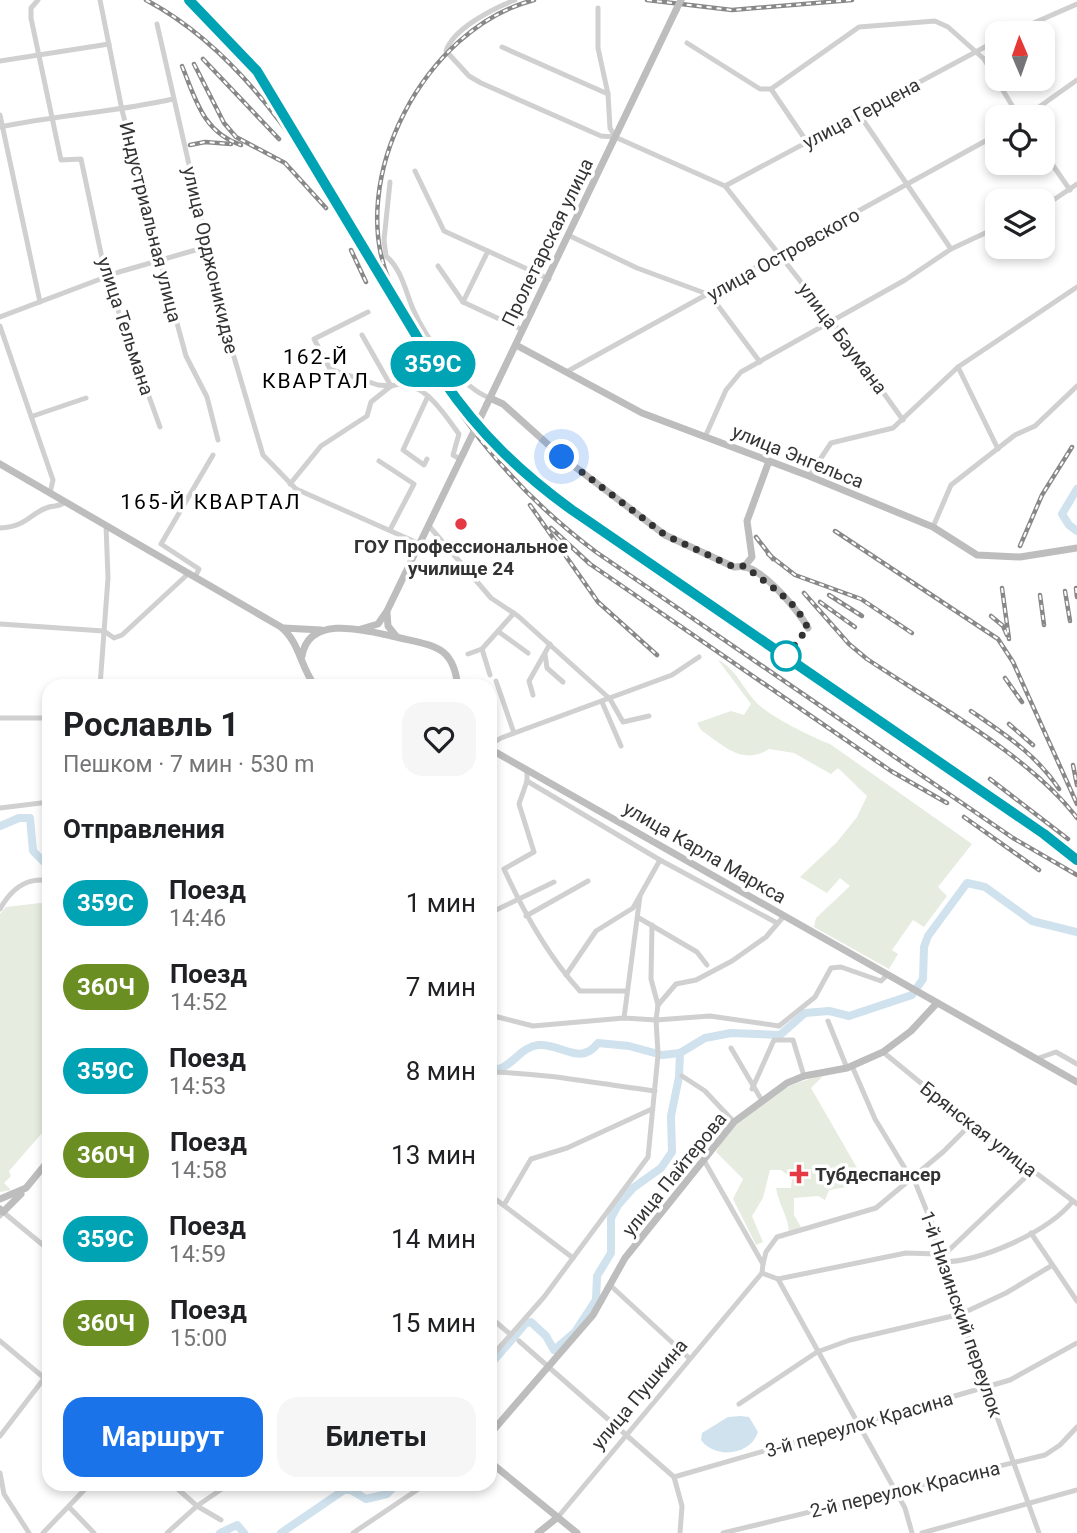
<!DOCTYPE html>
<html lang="ru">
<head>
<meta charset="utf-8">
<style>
  body { margin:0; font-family:Roboto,sans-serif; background:#f6f6f6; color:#202124; height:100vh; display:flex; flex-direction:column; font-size:26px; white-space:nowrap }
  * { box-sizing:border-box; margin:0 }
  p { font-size:23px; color:#757577 }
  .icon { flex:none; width:38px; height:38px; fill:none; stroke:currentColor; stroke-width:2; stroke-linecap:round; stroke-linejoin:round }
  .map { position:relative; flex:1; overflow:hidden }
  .panel { position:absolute; left:42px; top:679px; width:455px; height:812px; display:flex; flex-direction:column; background:#fff; border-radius:21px; box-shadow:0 4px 10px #0003 }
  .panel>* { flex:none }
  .badge { padding:0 14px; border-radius:23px; font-size:24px; line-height:46px }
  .needle { width:46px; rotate:358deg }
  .fabs { position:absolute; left:985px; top:21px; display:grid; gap:14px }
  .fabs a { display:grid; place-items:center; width:70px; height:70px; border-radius:14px; background:#fff; box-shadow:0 4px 10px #0003; font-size:35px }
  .you { position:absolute; width:35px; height:35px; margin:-18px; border:5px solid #fff; border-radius:50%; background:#1a73e8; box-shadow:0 0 0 10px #1a73e833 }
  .map>.badge { position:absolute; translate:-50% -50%; box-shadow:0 0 0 4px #fff }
  h2 { padding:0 21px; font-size:26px; line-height:63px }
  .round { display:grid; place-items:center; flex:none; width:74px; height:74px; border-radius:21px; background:#f6f6f6 }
  .summary { display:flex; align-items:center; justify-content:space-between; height:119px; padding:0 21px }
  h1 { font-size:33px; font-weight:700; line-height:52px }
  .primary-button { display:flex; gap:14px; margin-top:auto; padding:14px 21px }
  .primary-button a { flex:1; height:80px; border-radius:21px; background:#1a73e8; color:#fff; font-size:28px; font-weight:700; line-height:80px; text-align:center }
  .primary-button a+a { background:#f6f6f6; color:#202124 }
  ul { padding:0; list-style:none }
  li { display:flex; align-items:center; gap:21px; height:84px; padding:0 21px }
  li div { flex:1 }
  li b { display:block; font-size:26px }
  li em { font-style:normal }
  li .badge { min-width:77px; font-weight:700; text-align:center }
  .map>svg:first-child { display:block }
  .green { fill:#e6ecdf }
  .water { fill:#cfe2ee }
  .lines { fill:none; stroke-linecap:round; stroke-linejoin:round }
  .river { stroke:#cfe2ee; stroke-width:8 }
  .street { stroke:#d0d0d0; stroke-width:5 }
  .secondary { stroke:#bdbdbd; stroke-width:7 }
  .rail-casing { stroke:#888; stroke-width:4.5 }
  .rail { stroke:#fff; stroke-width:2; stroke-dasharray:5; stroke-linecap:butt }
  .secondary-bridge { stroke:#bdbdbd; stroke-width:7 }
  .line-casing { stroke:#fff; stroke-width:16 }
  .line { stroke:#00a3b4; stroke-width:10 }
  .walk { stroke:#333; stroke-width:7; stroke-dasharray:0 12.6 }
  .poi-dot { fill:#e63946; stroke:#fff; stroke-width:2.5 }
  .stop-dot { fill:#fff; stroke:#00a3b4; stroke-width:3.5 }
  .labels { text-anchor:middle; stroke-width:7; stroke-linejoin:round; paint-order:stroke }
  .street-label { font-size:19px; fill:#333; stroke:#fff }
  .poi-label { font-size:19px; font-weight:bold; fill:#333; stroke:#fff }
  .neighbourhood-label { font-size:21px; letter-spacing:2px; fill:#000; stroke:#fff }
</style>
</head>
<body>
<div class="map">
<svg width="1077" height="1533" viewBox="0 0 1077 1533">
  <rect width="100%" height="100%" fill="#fff"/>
  <!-- green -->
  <g class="green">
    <path d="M718,660C735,668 742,686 754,700C768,716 810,736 830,744L972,844L938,887L947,896L924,927L913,920L892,950L898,954L889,969L814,927L816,918L850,886L840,878L827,893L800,877L837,842L857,817L867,796L838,768L831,774L794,753L769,749C743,766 724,746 701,730L697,723L731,711L744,715L751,704Z"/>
    <path d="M40,903L49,904V1125L9,1171L11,1176L4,1183L11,1190L0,1192V914L6,907Z"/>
    <path d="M823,1076L811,1088L864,1180L854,1186L829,1190L825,1200L818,1196L794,1198V1215L801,1227L789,1232C788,1216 779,1205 776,1188H791L792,1178L781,1170H770L763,1198L752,1216L763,1242L756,1245L733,1199L743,1179L716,1152C736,1114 781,1083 823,1076Z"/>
  </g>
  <!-- water -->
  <path class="water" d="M740,1416L749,1417L758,1432C750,1456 715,1459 701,1440L702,1433L728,1417Z"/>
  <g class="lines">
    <!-- river -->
    <g class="river">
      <path d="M1077,489L1062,514L1069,525L1077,531"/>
      <path d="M0,826L19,818H30L33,851L49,867"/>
      <path d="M490,1069C509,1073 519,1047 538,1045C562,1043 580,1067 598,1043L629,1046L662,1055L680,1053L705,1038L731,1033L780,1035L805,1013L829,1011L849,1016L912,995L923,979L924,947L928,936L967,883L985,887L1032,921L1077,932"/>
      <path d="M490,1365L526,1323L531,1322L546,1336L554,1350L575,1332L596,1300L597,1276L611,1253V1218L618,1205L633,1188L661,1168L672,1152L671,1116L679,1077L680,1053"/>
      <path d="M220,1533L237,1525L244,1533"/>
      <path d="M281,1533L344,1490H351L366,1499L387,1494L397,1484"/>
    </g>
    <!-- street -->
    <g class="street">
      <path d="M38,0L31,8V18L61,160L81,159L106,277L160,427"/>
      <path d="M100,0L122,110L160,261L186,356L207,397L218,440"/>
      <path d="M515,0C492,9 453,29 446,51L469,76L481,83L601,136L615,137L725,186L832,321L903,420"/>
      <path d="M598,8V48L608,94L610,128L615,137"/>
      <path d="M157,24L229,340L263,455L296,489L420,544"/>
      <path d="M1011,33L1077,4"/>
      <path d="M687,43L760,89H771L807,142"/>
      <path d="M502,47L608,94"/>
      <path d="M0,61L109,44"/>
      <path d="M771,89L859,27L935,21L948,27L984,59L1019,117"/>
      <path d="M859,114L951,249"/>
      <path d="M0,115L40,302"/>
      <path d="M1025,117L1077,80"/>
      <path d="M0,127C58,115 116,112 173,99"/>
      <path d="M1043,151L1070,190"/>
      <path d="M415,171L444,231L549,279"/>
      <path d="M390,182L384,240L386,256C402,270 405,290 413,309C425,337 461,388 490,398"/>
      <path d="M725,186L998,40"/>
      <path d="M1043,207L1077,184"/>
      <path d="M568,235L637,268L710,295L760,362"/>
      <path d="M438,266L463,302L523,330"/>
      <path d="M463,302L488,251"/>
      <path d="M368,312L314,339L330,369L378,385L391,386"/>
      <path d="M0,317L119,272L206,247"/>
      <path d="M0,326L53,480L50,493"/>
      <path d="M362,335L391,386C422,376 444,414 459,434L453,455L460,459"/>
      <path d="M958,367L998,449"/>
      <path d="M568,371L998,134"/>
      <path d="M33,416L86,398"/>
      <path d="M705,437L726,390L741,372L905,280L951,249L998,227"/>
      <path d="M427,459L424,465L403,450L428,396"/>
      <path d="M379,461L414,484L390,530"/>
      <path d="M809,476L831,443L893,428L958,367L1077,287"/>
      <path d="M290,484L321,446L367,416L371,402L391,386"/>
      <path d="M429,526L491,598L518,616L610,699L623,722L649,716"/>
      <path d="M933,527L951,485L1015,435L1035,426L1077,386"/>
      <path d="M0,528C29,526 29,513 49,507C56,505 59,507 65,502"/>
      <path d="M195,577L199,569L161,544L213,455"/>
      <path d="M0,624L104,631L114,638L122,635L189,573"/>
      <path d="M499,632L528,653"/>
      <path d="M468,654L482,649"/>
      <path d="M545,654L547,668L563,682"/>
      <path d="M490,675L482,649L514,613"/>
      <path d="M496,681L514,733"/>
      <path d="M100,686L108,578L106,525"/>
      <path d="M533,695L529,681L550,644"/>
      <path d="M602,702L621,746"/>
      <path d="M0,718H49"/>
      <path d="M490,745L501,738L672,675L699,657"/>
      <path d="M527,769V781L519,804L534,852L504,869C524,913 547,955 580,991H627"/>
      <path d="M527,781L660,860L777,923"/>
      <path d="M0,808L49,802"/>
      <path d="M0,909C10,891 26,876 49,881"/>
      <path d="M490,913L554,882"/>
      <path d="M526,916L588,881"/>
      <path d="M639,918L697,952L707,965"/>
      <path d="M652,925L651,979L658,1005"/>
      <path d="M566,975L596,931L633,908L660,860"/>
      <path d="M490,1015L533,1026L624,1018L656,1020L710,1016L779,1026L815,997L831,968L841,967L881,981L887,975"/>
      <path d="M624,1018L640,896"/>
      <path d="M828,1021L847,1068"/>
      <path d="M731,1048L761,1099"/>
      <path d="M883,1052L971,1124L1077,1204"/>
      <path d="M658,1053L656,1020L658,1005L676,984L696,980L732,961L766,937L784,916"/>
      <path d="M1036,1059L1056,1052L1077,1064"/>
      <path d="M852,1066L875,1119L909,1175L913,1177L932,1224L938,1254L1039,1533"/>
      <path d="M490,1072C546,1073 600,1084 655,1091"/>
      <path d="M682,1076L705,1091L734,1122"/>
      <path d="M752,1089L774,1040H793L804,1076"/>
      <path d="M705,1162L763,1264L762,1273L778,1279"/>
      <path d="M490,1195L573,1258"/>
      <path d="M504,1205L531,1159L567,1148L652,1109"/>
      <path d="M0,1216L3,1212L49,1250"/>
      <path d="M1031,1233L1077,1301"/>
      <path d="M941,1262C981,1262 1048,1232 1073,1201"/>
      <path d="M763,1264L766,1252L777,1237L876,1208L943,1152L971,1124"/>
      <path d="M778,1279L906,1253L938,1254L947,1252L1032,1171"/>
      <path d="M778,1279L905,1508L912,1533"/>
      <path d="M611,1286L689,1358"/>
      <path d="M490,1317L510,1334"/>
      <path d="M0,1341L49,1382"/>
      <path d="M519,1341L674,1477L682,1506L680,1533"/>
      <path d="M490,1358L544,1297L648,1157L658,1055"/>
      <path d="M739,1404L817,1352L850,1340L961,1314L1006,1293L1051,1266"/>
      <path d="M0,1436L49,1372"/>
      <path d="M0,1473L4,1494L29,1533"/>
      <path d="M674,1477L1010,1380L1077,1343"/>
      <path d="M172,1484L197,1506L221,1520"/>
      <path d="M341,1486L343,1484"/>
      <path d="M70,1508L94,1533"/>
      <path d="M558,1517L762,1273"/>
      <path d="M43,1533L90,1484"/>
      <path d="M167,1533L197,1506L229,1484"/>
      <path d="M353,1533L426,1484"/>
      <path d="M723,1533L1045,1455L1060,1445L1077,1427"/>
      <path d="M922,1533L1077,1490"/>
    </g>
    <!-- secondary -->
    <g class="secondary">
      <path d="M516,345L642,413L809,476L933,527L977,555L1020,557L1077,548"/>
      <path d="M490,398L503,404L562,457L665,535L734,567C737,567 741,566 745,567C765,571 798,610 808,628"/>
      <path d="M487,404L676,10"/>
      <path d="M0,464L281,627C300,643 300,666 315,686"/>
      <path d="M744,567L752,557L747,521L769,461"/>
      <path d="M387,613L388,626L396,636"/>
      <path d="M284,628L321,630"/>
      <path d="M361,629L378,624L387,611L463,454"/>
      <path d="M302,656C309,613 368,631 396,637C411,641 431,643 443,652C453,660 456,673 458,686"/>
      <path d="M490,749L1077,1082"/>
      <path d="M0,1199L26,1188L49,1160"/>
      <path d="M0,1209L3,1212L21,1194"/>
      <path d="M490,1434L593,1315L625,1258L734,1122L787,1083L804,1076L847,1068L883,1052L911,1031L937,1003"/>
      <path d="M490,1462L577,1533"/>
      <path d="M538,1533L558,1517"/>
    </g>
    <defs>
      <g id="rail">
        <path d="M146,0C291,77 363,269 451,399C490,458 540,510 596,552L1013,838L1077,875"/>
        <path d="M189,0L257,71L286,119"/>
        <path d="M647,0L732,10L852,0"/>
        <path d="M203,59L279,139"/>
        <path d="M194,64L224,123L236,137L285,163L326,208"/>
        <path d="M182,66C196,100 203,132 241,145"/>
        <path d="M190,145L205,142L231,144"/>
        <path d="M351,250L366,282"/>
        <path d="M390,283C345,179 425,28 534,0"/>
        <path d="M507,458L572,510L1077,856"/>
        <path d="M530,505L598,602L657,655"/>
        <path d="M551,528L590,564L891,771L947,803"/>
        <path d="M835,531L998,639L1013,662L1077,804"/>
        <path d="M756,537L773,559"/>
        <path d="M1020,546L1042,495L1072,447"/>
        <path d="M768,554L795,575L861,599L912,633"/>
        <path d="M1002,588L1009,639"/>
        <path d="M1076,588L1077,597"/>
        <path d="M1065,591L1070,621"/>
        <path d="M804,593L849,644L867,659C933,703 1030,756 1077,818"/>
        <path d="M829,595L862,616"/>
        <path d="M1040,595L1044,625"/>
        <path d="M820,602L855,627"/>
        <path d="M991,616L1003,626L1007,635"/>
        <path d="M1005,678L1022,702"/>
        <path d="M971,711C1004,734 1036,754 1059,789"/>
        <path d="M1009,724L1033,745"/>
        <path d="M1073,765L1077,785"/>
        <path d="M990,779L1068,839"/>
        <path d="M964,817L1039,870"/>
      </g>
    </defs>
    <!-- rail casing -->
    <use href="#rail" class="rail-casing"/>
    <!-- rail -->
    <use href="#rail" class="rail"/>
    <!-- secondary-bridge -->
    <g class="secondary-bridge">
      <path d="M676,10L681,0"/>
      <path d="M463,454L487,404"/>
    </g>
  </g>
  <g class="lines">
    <defs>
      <path id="line" d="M189,0L257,71L443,380C479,433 521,473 572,510L1044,834L1077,860"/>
    </defs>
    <!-- line casing -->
    <use href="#line" class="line-casing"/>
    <!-- line -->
    <use href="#line" class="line"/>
    <!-- walk -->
    <path class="walk" d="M562,457L665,535L734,567L744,566L779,592L797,609L808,628L786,656"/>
  </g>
  <!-- markers -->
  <g class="poi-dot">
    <circle cx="461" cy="524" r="7"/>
    <path d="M795.5 1163.5h7v7h7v7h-7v7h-7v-7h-7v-7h7z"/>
  </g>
  <circle class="stop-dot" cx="786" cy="656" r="14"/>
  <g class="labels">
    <!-- street labels -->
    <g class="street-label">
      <text transform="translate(861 113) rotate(-28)" y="7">улица Герцена</text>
      <text transform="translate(151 222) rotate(76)" y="7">Индустриальная улица</text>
      <text transform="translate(547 242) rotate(-64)" y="7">Пролетарская улица</text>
      <text transform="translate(783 254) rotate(-29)" y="7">улица Островского</text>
      <text transform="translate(211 260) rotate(77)" y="7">улица Орджоникидзе</text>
      <text transform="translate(126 326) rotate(72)" y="7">улица Тельмана</text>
      <text transform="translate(843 338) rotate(53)" y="7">улица Баумана</text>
      <text transform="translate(798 456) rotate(22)" y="7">улица Энгельса</text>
      <text transform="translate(705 852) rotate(30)" y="7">улица Карла Маркса</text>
      <text transform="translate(979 1129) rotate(38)" y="7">Брянская улица</text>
      <text transform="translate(674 1174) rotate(-51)" y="7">улица Пайтерова</text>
      <text transform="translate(962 1314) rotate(71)" y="7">1-й Низинский переулок</text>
      <text transform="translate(639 1394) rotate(-50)" y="7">улица Пушкина</text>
      <text transform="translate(859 1424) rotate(-16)" y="7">3-й переулок Красина</text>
      <text transform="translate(905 1489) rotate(-13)" y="7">2-й переулок Красина</text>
    </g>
    <!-- poi labels -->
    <g class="poi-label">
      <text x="461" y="553">ГОУ Профессиональное<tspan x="461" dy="22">училище 24</tspan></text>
      <text x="815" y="1181" text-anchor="start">Тубдеспансер</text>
    </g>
    <!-- neighbourhood labels -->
    <g class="neighbourhood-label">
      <text x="316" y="364">162-Й<tspan x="316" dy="24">КВАРТАЛ</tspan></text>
      <text x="211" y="509">165-Й КВАРТАЛ</text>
    </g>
  </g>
</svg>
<div class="fabs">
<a><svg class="needle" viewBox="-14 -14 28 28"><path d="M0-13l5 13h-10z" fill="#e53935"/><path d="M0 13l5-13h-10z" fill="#757577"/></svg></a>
<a><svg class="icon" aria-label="locate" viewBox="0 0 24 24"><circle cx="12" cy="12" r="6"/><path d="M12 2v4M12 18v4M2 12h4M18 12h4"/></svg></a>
<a><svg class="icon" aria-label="layers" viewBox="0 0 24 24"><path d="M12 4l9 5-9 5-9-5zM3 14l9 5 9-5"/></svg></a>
</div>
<div class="you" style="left:562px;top:457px"></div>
<b class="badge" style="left:433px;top:364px;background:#00a3b4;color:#fff">359С</b>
<section class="panel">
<div class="summary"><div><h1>Рославль 1</h1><p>Пешком · 7 мин · 530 m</p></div><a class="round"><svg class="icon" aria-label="heart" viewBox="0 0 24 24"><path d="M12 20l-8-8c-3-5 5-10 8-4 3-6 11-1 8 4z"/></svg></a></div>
<h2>Отправления</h2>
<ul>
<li><span class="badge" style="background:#00a3b4;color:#fff">359С</span><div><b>Поезд</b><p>14:46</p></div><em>1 мин</em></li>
<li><span class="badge" style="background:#6b8e23;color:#fff">360Ч</span><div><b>Поезд</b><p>14:52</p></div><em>7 мин</em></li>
<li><span class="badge" style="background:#00a3b4;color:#fff">359С</span><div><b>Поезд</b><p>14:53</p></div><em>8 мин</em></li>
<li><span class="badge" style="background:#6b8e23;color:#fff">360Ч</span><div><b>Поезд</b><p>14:58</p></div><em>13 мин</em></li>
<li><span class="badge" style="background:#00a3b4;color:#fff">359С</span><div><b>Поезд</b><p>14:59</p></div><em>14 мин</em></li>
<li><span class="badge" style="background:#6b8e23;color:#fff">360Ч</span><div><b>Поезд</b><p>15:00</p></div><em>15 мин</em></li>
</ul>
<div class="primary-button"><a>Маршрут</a><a>Билеты</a></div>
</section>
</div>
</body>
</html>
